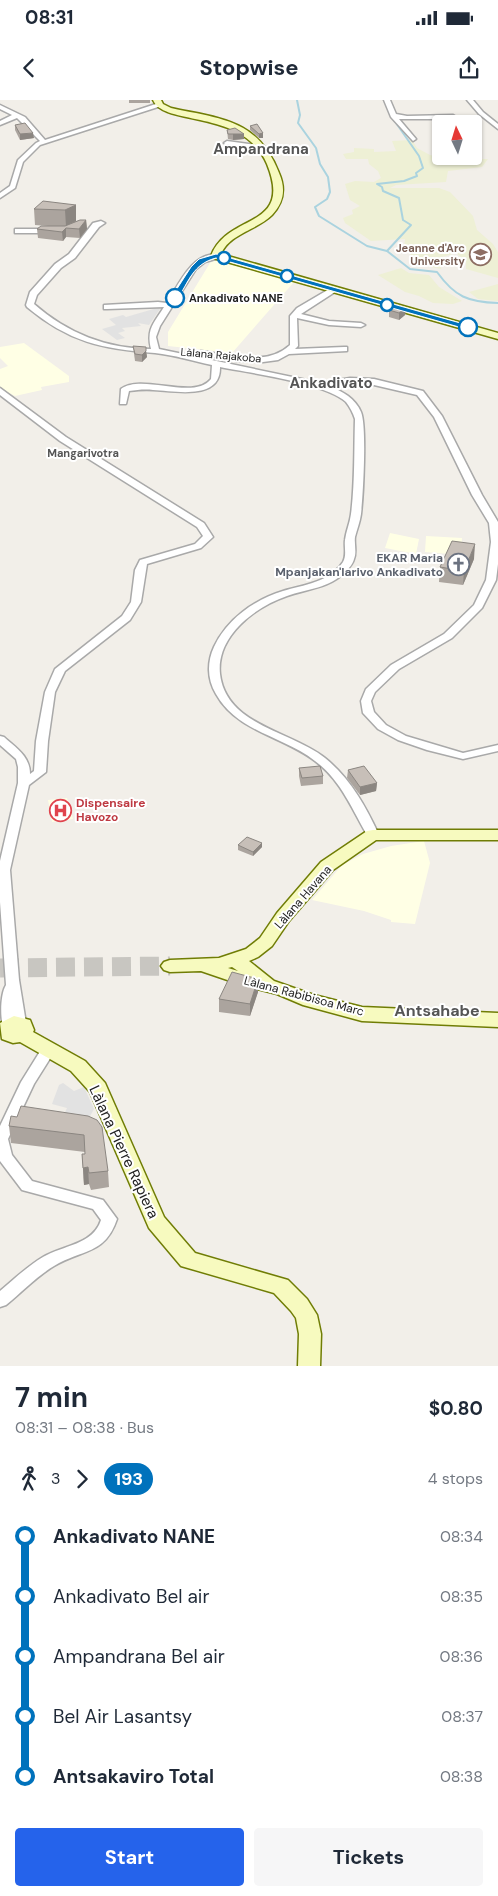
<!DOCTYPE html>
<html lang="en">
<head>
<meta charset="utf-8">
<style>
  body { margin:0; font-family:"DM Sans",sans-serif; background:#f6f6f7; color:#1f2937; height:100vh; display:flex; flex-direction:column; font-size:19px; white-space:nowrap }
  * { box-sizing:border-box; margin:0 }
  p { font-size:16px; color:#747a83 }
  .icon { flex:none; width:28px; height:28px; fill:none; stroke:currentColor; stroke-width:2; stroke-linecap:round; stroke-linejoin:round }
  .map { position:relative; height:1266px; overflow:hidden }
  .sheet { display:flex; flex-direction:column; background:#fff; flex:1 }
  .sheet>* { flex:none }
  .badge { padding:0 10px; border-radius:16px; font-size:18px; line-height:32px }
  .needle { width:32px; rotate:356deg }
  .fabs { position:absolute; left:432px; top:15px; display:grid; gap:10px }
  .fabs a { display:grid; place-items:center; width:50px; height:50px; border-radius:5px; background:#fff; box-shadow:0 1px 4px #0004; font-size:25px }
  .map>.badge { position:absolute; translate:-50% -50%; box-shadow:0 0 0 2px #fff }
  .legs { display:flex; align-items:center; gap:8px; height:55px; padding:0 15px; font-size:16px }
  .legs p { margin-inline-start:auto }
  .overview { display:flex; align-items:center; justify-content:space-between; height:85px; padding:0 15px }
  h1 { font-size:28px; font-weight:700; line-height:38px }
  .button { display:flex; gap:10px; margin-top:auto; padding:10px 15px }
  .button a { flex:1; height:58px; border-radius:5px; background:#2563eb; color:#fff; font-size:20px; font-weight:700; line-height:58px; text-align:center }
  .button a+a { background:#f6f6f7; color:#1f2937 }
  ul { padding:0 15px; list-style:none }
  li { display:flex; align-items:center; gap:18px; height:60px; font-size:19px }
  li i { display:grid; place-items:center; width:8px; height:100%; margin:0 6px; background:currentColor }
  li i::after { content:''; width:12px; height:12px; margin:-6px; border:4px solid; border-radius:50%; background:#fff }
  li p { margin-inline-start:auto }
  li:first-child i { background:linear-gradient(#0000 50%,currentColor 0) }
  li:last-child i { background:linear-gradient(currentColor 50%,#0000 0) }
  .status { display:flex; justify-content:space-between; align-items:center; height:35px; padding:0 25px; background:#fff; direction:ltr }
  .status svg { height:14px; fill:currentColor }
  header { display:flex; justify-content:space-between; align-items:center; height:65px; padding:0 15px; background:#fff; font-size:22px; font-weight:700 }
  .map>svg:first-child { display:block }
  .education { fill:#ffffe5 }
  .farmland { fill:#eef0d5 }
  .parking { fill:#e2e2e2 }
  .lines { fill:none; stroke-linecap:round; stroke-linejoin:round }
  .stream { stroke:#aad3df; stroke-width:2 }
  .secondary-tunnel { stroke:#c8c6c1; stroke-width:19; stroke-dasharray:19 9; stroke-linecap:butt }
  .street-casing { stroke:#a9a9a9; stroke-width:3 }
  .secondary-casing { stroke:#707d05; stroke-width:3 }
  .street { fill:#fff; fill-rule:evenodd }
  .secondary { fill:#f7fabf; fill-rule:evenodd }
  .wall { fill:#aba49e }
  .shaded-wall { fill:#8b8681 }
  .building { fill:#c7bfb8; stroke:#8b8681 }
  .line-1 { fill:#0072bc; stroke:#fff }
  .stop-1-dot { fill:#fff; stroke:#0072bc; stroke-width:2.5 }
  .labels { text-anchor:middle; stroke-width:4; stroke-linejoin:round; paint-order:stroke }
  .far-education-label { font-size:11px; font-weight:bold; fill:#785e54; stroke:#fff; text-anchor:end }
  .far-stop-label { font-size:11px; font-weight:bold; fill:#222; stroke:#fff; text-anchor:start }
  .far-street-label { font-size:11px; fill:#222; stroke:#fff }
  .far-neighbourhood-label { font-size:11px; font-weight:bold; fill:#555; stroke:#fff }
  .worship-label { font-size:12px; font-weight:bold; fill:#5b616d; stroke:#fff; text-anchor:end }
  .health-label { font-size:12px; font-weight:bold; fill:#be3a42; stroke:#fff; text-anchor:start }
  .street-label { font-size:12px; fill:#222; stroke:#fff }
  .far-district-label { font-size:15px; font-weight:bold; fill:#555; stroke:#fff }
  .near-street-label { font-size:15px; fill:#222; stroke:#fff }
  .near-neighbourhood-label { font-size:16px; font-weight:bold; fill:#555; stroke:#fff }
</style>
</head>
<body>
<div class="status"><b>08:31</b><svg viewBox="0 0 49 12"><path d="M0 12V9h3v3zM5 12V6h3v6zM10 12V3h3v9zM15 12V0h3v12zM26 1h20v11H26zM47 4h2v5h-2z"/></svg></div>
<header><svg class="icon" aria-label="back" viewBox="0 0 24 24"><path d="M15 5l-7 7 7 7"/></svg>Stopwise<svg class="icon" aria-label="share" viewBox="0 0 24 24"><path d="M12 15V3M7 8l5-5 5 5M5 13v7h14v-7"/></svg></header>
<div class="map">
<svg width="498" height="1266" viewBox="0 0 498 1266">
  <rect width="100%" height="100%" fill="#f2efe9"/>
  <!-- education -->
  <g class="education">
    <path d="M215,160L294,182L232,253L168,246V232L210,163Z"/>
    <path d="M24,243L69,276V282L41,287L42,290L15,296L0,288V269L8,266L0,258V247Z"/>
    <path d="M390,433L419,439L416,454L385,448Z"/>
    <path d="M426,436L462,438L461,455L425,452Z"/>
    <path d="M67,698L73,719L52,722L48,700Z"/>
    <path d="M424,741L430,763L415,824L391,822V820L364,811L312,800L342,765L363,754L391,746Z"/>
  </g>
  <!-- farmland -->
  <g class="farmland">
    <path d="M412,40L417,48L430,55L448,59H488L482,67L448,71L446,82L396,85L390,88H439L450,92L473,116L477,130L493,144L498,152V178L466,169V161L456,153L439,158L441,169L421,165L404,148L405,139L371,141L345,123L343,118L353,114L352,110L360,106L350,100L345,84L355,81L374,82L381,78L378,71L369,64L368,59H346L343,54L354,52V48L374,49V52L396,51L392,41Z"/>
    <path d="M401,168L409,173L429,175L439,187L462,201L453,204L433,203L419,196L405,192L378,175Z"/>
    <path d="M498,184V201L478,199L469,192Z"/>
  </g>
  <!-- parking -->
  <g class="parking">
    <path d="M157,208L160,209L149,225L138,223L141,226L122,228L125,231L118,233L125,238L117,240L102,229L116,225L109,219L123,215L126,217Z"/>
    <path d="M63,983L74,991L84,987L94,1009L89,1018L62,1019L67,1008L52,1004L59,985Z"/>
  </g>
  <g class="lines">
    <!-- stream -->
    <g class="stream">
      <path d="M297,0L300,15L298,23L316,48L320,64L328,77L330,92L327,99L315,107L319,116L367,146L387,151L410,169L437,172C455,197 468,202 498,203"/>
      <path d="M387,151L411,125L403,120L399,98L383,91L382,87L377,84L404,81L417,76L416,73L423,68L419,56L394,20"/>
    </g>
    <!-- secondary-tunnel -->
    <path class="secondary-tunnel" d="M0,868L170,866"/>
    <defs>
      <g id="street">
        <path d="M384,0H390L396,14L407,16L453,15L456,17L453,19H399L416,39L413,41L391,17Z"/>
        <path d="M467,0H473L483,12L498,24V29L479,14Z"/>
        <path d="M159,3L162,5L161,6L40,45L23,62L15,88L0,98V93L10,86L18,60L36,43L40,41L17,18L0,25V21L12,15L0,9V5L25,17L45,40Z"/>
        <path d="M227,41L264,46L267,48L264,50L225,44L224,43Z"/>
        <path d="M101,121L105,123L99,127L75,158L61,168L37,195L34,204C67,233 107,249 151,249C146,229 154,223 164,207L107,209H104V205L158,202L167,203C179,184 192,152 219,154V158L205,162L196,169L160,226L156,237L159,249L321,283L350,278L374,279L423,291L442,316L482,395L498,422V464L496,480L482,508L452,538L399,569L375,592L371,601L374,612L386,625L406,636L463,653L498,645V651L463,659L427,650L398,640L378,629L363,613L361,601L366,589L391,565L444,534L474,505L486,480L491,442L489,423L472,395L434,317L417,295L374,285L350,284L330,286C343,292 355,298 361,312C367,326 363,397 361,414C360,422 357,429 355,437C354,444 357,452 354,459C353,464 349,468 345,472C330,488 307,489 287,496C255,507 216,536 220,574C226,626 292,631 325,658C350,678 366,707 379,735L377,738H369C352,710 342,681 315,661C283,636 237,632 216,594C207,579 207,562 214,547C227,519 254,500 283,491C303,485 330,482 343,462C347,455 344,447 345,440C346,431 350,423 351,414C355,383 354,350 355,319C353,313 350,307 346,302C326,283 250,273 220,267C221,301 175,291 153,290C145,289 137,290 129,291L126,304H120L121,289C142,273 194,301 211,279L212,265C193,261 174,255 155,253C102,249 69,242 27,207L26,205L30,192L55,164L69,154L93,123Z"/>
        <path d="M15,129H53L57,131L53,133H15Z"/>
        <path d="M331,188L338,190L301,214L329,221L361,223L365,225L361,227L329,225L297,218L298,246L295,249L344,247H347V251L289,254L278,260L263,262L237,261L201,255L197,253L201,251C230,255 266,267 290,245V216L297,208Z"/>
        <path d="M0,288L66,337L204,423L213,437L201,448L147,464L141,502L130,520L65,571L55,592L48,641L46,672L29,685L10,770L19,880L26,923L24,927H15L14,930L9,931L4,930C0,919 0,895 6,885L0,802V761L18,683V667L16,659L0,645V636L4,637C16,648 30,656 30,674L34,671L36,641L45,592L55,569L122,516L131,502L135,470L140,460L195,444L203,436L197,427L60,341L0,295Z"/>
        <path d="M49,944L54,945L56,949L34,984L8,1039L12,1055L32,1081L103,1100L117,1119C105,1155 82,1149 54,1166C37,1176 22,1192 6,1205L0,1207V1191C14,1179 28,1166 43,1157C63,1145 93,1145 101,1120L93,1109L22,1090L0,1061V1026L21,982L44,945Z"/>
      </g>
      <g id="secondary">
        <path d="M153,0H161L163,4L171,8C221,19 258,19 279,73C286,89 284,102 272,115C257,130 229,134 221,154L498,233V239L213,158L211,156C227,112 294,130 267,64C243,8 164,27 153,0Z"/>
        <path d="M373,730H498V740H376L333,770L289,821L272,846L258,857L249,861L274,881L314,895L362,907L498,913V927L362,921L303,905L277,894L245,886L201,871L170,872L164,870L161,866L164,862L170,860L219,858L246,849L260,838L277,813L321,762L367,731ZM232,867L238,871L228,868Z"/>
        <path d="M14,916L30,920L34,930L33,932L85,961L105,983L164,1117L195,1153L288,1180L307,1199L317,1215L321,1234L320,1266H298L299,1234L296,1218L291,1211L274,1193L181,1166L149,1128L90,992L71,971L20,942L13,943L2,939L0,923Z"/>
      </g>
    </defs>
    <!-- street casing -->
    <use href="#street" class="street-casing"/>
    <!-- secondary casing -->
    <use href="#secondary" class="secondary-casing"/>
    <!-- street -->
    <use href="#street" class="street"/>
    <!-- secondary -->
    <use href="#secondary" class="secondary"/>
  </g>
  <!-- wall -->
  <g class="wall">
    <rect x="129" y="0" width="21" height="3"/>
    <path d="M15,25L34,38L20,40L15,30Z"/>
    <path d="M250,26L263,33V38H259L250,30Z"/>
    <path d="M227,30L244,34V39L233,40L228,39Z"/>
    <path d="M76,105V121L86,120L87,129L80,138L66,137L63,141L38,138L37,129L48,126L35,125L34,109Z"/>
    <path d="M406,208L405,215L399,220L389,217V210Z"/>
    <path d="M133,246L146,251L147,257L142,262L135,261Z"/>
    <path d="M474,459L463,485L439,482L440,467Z"/>
    <path d="M299,668L323,676V684L301,686L299,676Z"/>
    <path d="M348,670L377,683L376,691L360,695L347,678Z"/>
    <path d="M238,745L262,747L253,756L238,750Z"/>
    <path d="M258,879V892L250,916L219,912V899Z"/>
    <path d="M88,1016L108,1071L109,1087L91,1090L89,1084L84,1085L82,1054H85V1052L11,1043L9,1026L17,1017Z"/>
  </g>
  <!-- shaded-wall -->
  <g class="shaded-wall">
    <path d="M33,33L34,38L20,40V34Z"/>
    <path d="M263,33V38H259V34Z"/>
    <path d="M233,34H244V39L233,40Z"/>
    <path d="M76,105V121L66,126L65,110Z"/>
    <path d="M86,120L87,129L80,138L79,129Z"/>
    <path d="M66,128V137L63,141L62,132Z"/>
    <path d="M406,208L405,215L399,220V213Z"/>
    <path d="M146,251L147,257L142,262V255Z"/>
    <path d="M475,444L474,459L463,485L464,471Z"/>
    <path d="M377,683L376,691L360,695V687Z"/>
    <path d="M262,743V747L253,756V752Z"/>
    <path d="M258,879V892L250,916V904Z"/>
    <path d="M88,1067L89,1084L84,1085L83,1068Z"/>
  </g>
  <!-- building -->
  <g class="building">
    <path d="M25,23L33,33L20,34L15,25Z"/>
    <path d="M257,24L263,33L259,34L250,26Z"/>
    <path d="M235,28L244,34H228L227,30Z"/>
    <path d="M43,101L76,105L65,110L34,109Z"/>
    <path d="M80,120H86L79,129L66,128L62,132L37,129L41,126H65Z"/>
    <path d="M396,205L406,208L399,213L389,210Z"/>
    <path d="M133,246L146,247V251L142,255L135,254Z"/>
    <path d="M452,441L475,444L464,471L440,467Z"/>
    <path d="M320,666L323,676L302,678L299,668Z"/>
    <path d="M364,666L377,683L360,687L348,670Z"/>
    <path d="M247,737L262,743L253,752L238,745Z"/>
    <path d="M232,872L258,879L250,904L219,899Z"/>
    <path d="M21,1006L88,1016L97,1020L102,1027L108,1071L89,1073L88,1067L83,1068L82,1054H85L84,1035L9,1026L11,1016L17,1017Z"/>
  </g>
  <!-- line-1 -->
  <path class="line-1" d="M216,154L471,226L472,227L466,229L216,158C193,164 189,181 177,200H172L171,198L191,167L199,159Z"/>
  <!-- icons -->
  <defs>
    <symbol id="university-ring" viewBox="-11 -11 22 22"><circle r="9.5" fill="#fff" stroke="#8d6e63" stroke-width="1.5"/><path d="M0-5L7-2L0 1L-7-2ZM-4 1L0 2.5L4 1V4Q0 6-4 4Z" fill="#8d6e63"/></symbol>
    <symbol id="church-ring" viewBox="-11 -11 22 22"><circle r="9.5" fill="#fff" stroke="#6b7280" stroke-width="1.5"/><path d="M-1.2-6h2.4v3.5h3.3v2.4h-3.3V6h-2.4V-.1h-3.3v-2.4h3.3Z" fill="#6b7280"/></symbol>
    <symbol id="hospital-ring" viewBox="-11 -11 22 22"><circle r="9.5" fill="#fff" stroke="#e0444e" stroke-width="1.5"/><path d="M-5-5h3v3.5h4V-5h3V5h-3V1.5h-4V5h-3Z" fill="#e0444e"/></symbol>
  </defs>
  <g fill-rule="evenodd">
    <use href="#university-ring" x="468" y="142" width="25" height="25"/>
    <use href="#church-ring" x="446" y="452" width="25" height="25"/>
    <use href="#hospital-ring" x="48" y="698" width="25" height="25"/>
  </g>
  <!-- markers -->
  <g class="stop-1-dot">
    <circle cx="224" cy="158" r="6"/>
    <circle cx="287" cy="176" r="6"/>
    <circle cx="175" cy="198" r="9"/>
    <circle cx="387" cy="205" r="6"/>
    <circle cx="468" cy="227" r="9"/>
  </g>
  <g class="labels">
    <!-- far-education labels -->
    <g class="far-education-label">
      <text x="465" y="152">Jeanne d'Arc<tspan x="465" dy="13">University</tspan></text>
    </g>
    <!-- far-stop labels -->
    <g class="far-stop-label">
      <text x="189" y="202">Ankadivato NANE</text>
    </g>
    <!-- far-street labels -->
    <g class="far-street-label">
      <text transform="translate(221 255) rotate(5)" y="4">Làlana Rajakoba</text>
    </g>
    <!-- far-neighbourhood labels -->
    <g class="far-neighbourhood-label">
      <text x="83" y="357">Mangarivotra</text>
    </g>
    <!-- worship labels -->
    <g class="worship-label">
      <text x="443" y="462">EKAR Maria<tspan x="443" dy="14">Mpanjakan'Iarivo Ankadivato</tspan></text>
    </g>
    <!-- health labels -->
    <g class="health-label">
      <text x="76" y="707">Dispensaire<tspan x="76" dy="14">Havozo</tspan></text>
    </g>
    <!-- street labels -->
    <g class="street-label">
      <text transform="translate(303 797) rotate(-49)" y="4">Làlana Havana</text>
      <text transform="translate(304 896) rotate(15)" y="4">Làlana Rabibisoa Marc</text>
    </g>
    <!-- far-district labels -->
    <g class="far-district-label">
      <text x="261" y="54">Ampandrana</text>
      <text x="331" y="288">Ankadivato</text>
    </g>
    <!-- near-street labels -->
    <g class="near-street-label">
      <text transform="translate(124 1052) rotate(65)" y="5">Làlana Pierre Rapiera</text>
    </g>
    <!-- near-neighbourhood labels -->
    <g class="near-neighbourhood-label">
      <text x="437" y="916">Antsahabe</text>
    </g>
  </g>
</svg>
<div class="fabs">
<a><svg class="needle" viewBox="-14 -14 28 28"><path d="M0-13l5 13h-10z" fill="#e53935"/><path d="M0 13l5-13h-10z" fill="#747a83"/></svg></a>
</div>
</div>
<section class="sheet">
<div class="overview"><div><h1>7 min</h1><p>08:31 – 08:38 · Bus</p></div><b>$0.80</b></div>
<div class="legs"><svg class="icon" aria-label="walk" viewBox="0 0 24 24"><circle cx="13" cy="4" r="2"/><path d="M13 8l-2 6 4 7M11 14l-3 7M7 12l3-4h3l4 4"/></svg>3<svg class="icon" aria-label="forward" viewBox="0 0 24 24"><path d="M9 5l7 7-7 7"/></svg><b class="badge" style="background:#0072bc;color:#fff">193</b><p>4 stops</p></div>
<ul>
<li><i style="color:#0072bc"></i><b>Ankadivato NANE</b><p>08:34</p></li>
<li><i style="color:#0072bc"></i><span>Ankadivato Bel air</span><p>08:35</p></li>
<li><i style="color:#0072bc"></i><span>Ampandrana Bel air</span><p>08:36</p></li>
<li><i style="color:#0072bc"></i><span>Bel Air Lasantsy</span><p>08:37</p></li>
<li><i style="color:#0072bc"></i><b>Antsakaviro Total</b><p>08:38</p></li>
</ul>
<div class="button"><a>Start</a><a>Tickets</a></div>
</section>
</body>
</html>
